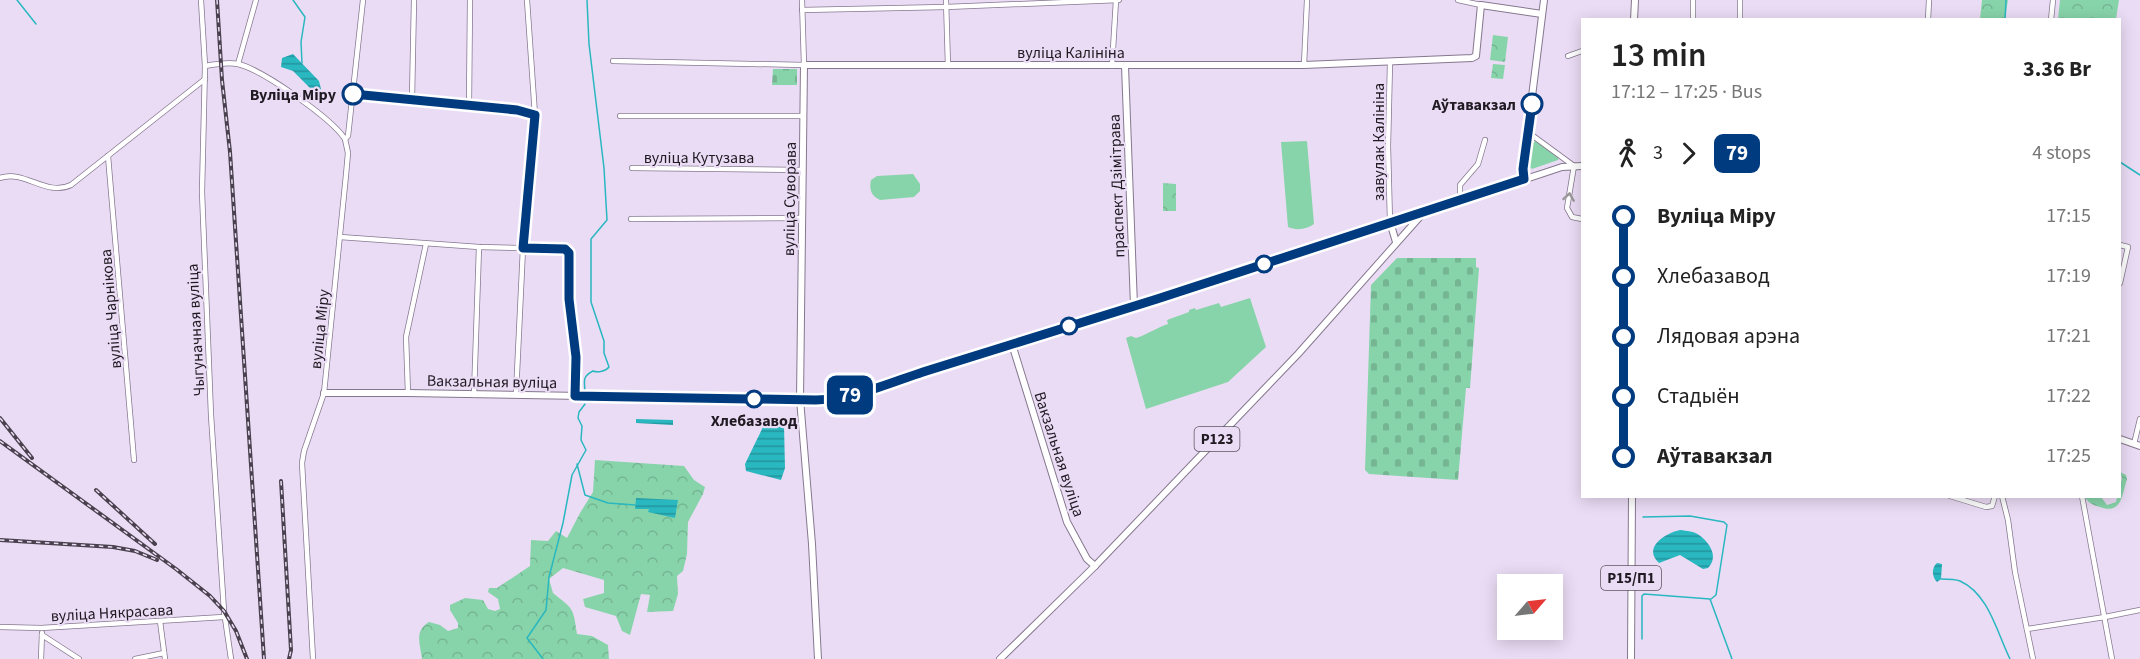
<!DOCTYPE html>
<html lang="en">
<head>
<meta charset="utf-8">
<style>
  body { margin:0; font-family:"Source Sans 3",sans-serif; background:#f2f2f2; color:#222; height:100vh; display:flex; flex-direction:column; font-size:22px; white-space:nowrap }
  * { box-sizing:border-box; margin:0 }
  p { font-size:20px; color:#767676 }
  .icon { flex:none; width:33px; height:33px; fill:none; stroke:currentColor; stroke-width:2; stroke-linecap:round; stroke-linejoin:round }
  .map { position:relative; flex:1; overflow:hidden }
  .details { position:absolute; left:1581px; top:18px; width:540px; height:480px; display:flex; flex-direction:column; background:#fff; border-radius:0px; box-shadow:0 3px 15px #0003 }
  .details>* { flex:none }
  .badge { padding:0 12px; border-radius:9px; font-size:21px; line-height:39px }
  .needle { width:39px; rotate:62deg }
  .controls { position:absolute; left:1497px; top:574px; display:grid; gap:12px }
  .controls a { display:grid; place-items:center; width:66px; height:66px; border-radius:0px; background:#fff; box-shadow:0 3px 15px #0003; font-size:30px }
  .map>.badge { position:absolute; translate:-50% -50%; box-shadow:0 0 0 3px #fff }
  .legs { display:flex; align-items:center; gap:9px; height:66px; padding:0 30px; font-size:20px }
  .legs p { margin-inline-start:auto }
  .headline { display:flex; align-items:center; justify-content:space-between; height:102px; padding:0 30px }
  h1 { font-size:33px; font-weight:600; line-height:45px }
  ul { padding:0 30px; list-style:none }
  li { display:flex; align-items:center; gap:21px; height:60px; font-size:22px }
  li i { display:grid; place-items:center; width:9px; height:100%; margin:0 8px; background:currentColor }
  li i::after { content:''; width:15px; height:15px; margin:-8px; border:4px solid; border-radius:50%; background:#fff }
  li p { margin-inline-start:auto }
  li:first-child i { background:linear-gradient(#0000 50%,currentColor 0) }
  li:last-child i { background:linear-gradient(currentColor 50%,#0000 0) }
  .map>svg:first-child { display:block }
  .grass { fill:#88d4aa }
  .forest { fill:url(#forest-crowns) }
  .cemetery { fill:url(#cemetery-stones) }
  .water { fill:url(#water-rules) }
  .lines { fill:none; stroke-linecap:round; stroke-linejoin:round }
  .stream { stroke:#29b7c0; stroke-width:1.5 }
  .minor-casing { stroke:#85788e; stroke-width:6 }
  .major-casing { stroke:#85788e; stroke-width:8 }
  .minor { stroke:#fff; stroke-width:4.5 }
  .major { stroke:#fff; stroke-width:6 }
  .rail-casing { stroke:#49414d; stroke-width:4 }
  .rail { stroke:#ebdcf5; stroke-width:1.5; stroke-dasharray:4.5; stroke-linecap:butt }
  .oneway { stroke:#9b989c }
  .line-1-casing { stroke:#fff; stroke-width:14 }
  .line-1 { stroke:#003b80; stroke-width:9 }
  .stop-1-dot { fill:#fff; stroke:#003b80; stroke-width:3 }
  .labels { text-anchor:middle; stroke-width:4.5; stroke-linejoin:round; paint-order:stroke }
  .shield { fill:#ebdcf5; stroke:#5d5462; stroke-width:1.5 }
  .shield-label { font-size:15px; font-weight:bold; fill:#201a23 }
  .street-label { font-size:16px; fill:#201a23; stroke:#ebdcf5 }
  .stop-label { font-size:16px; font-weight:bold; fill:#201a23; stroke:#ebdcf5; text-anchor:end }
</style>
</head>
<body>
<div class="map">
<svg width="2140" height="659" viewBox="0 0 2140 659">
  <defs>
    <pattern id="forest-crowns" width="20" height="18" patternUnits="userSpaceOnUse" patternTransform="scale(1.5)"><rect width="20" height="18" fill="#88d4aa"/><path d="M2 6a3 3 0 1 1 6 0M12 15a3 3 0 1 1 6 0" fill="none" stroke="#75b592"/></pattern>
    <pattern id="cemetery-stones" width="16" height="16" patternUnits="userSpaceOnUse" patternTransform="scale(1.5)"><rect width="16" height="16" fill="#88d4aa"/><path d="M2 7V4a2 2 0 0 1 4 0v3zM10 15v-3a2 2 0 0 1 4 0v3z" fill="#75b592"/></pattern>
    <pattern id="water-rules" width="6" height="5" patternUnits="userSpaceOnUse" patternTransform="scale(1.5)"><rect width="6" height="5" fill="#29b7c0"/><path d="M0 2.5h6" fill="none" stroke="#23949c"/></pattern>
  </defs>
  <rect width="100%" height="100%" fill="#ebdcf5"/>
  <!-- grass -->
  <g class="grass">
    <path d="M1307,141L1314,224C1307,229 1297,231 1288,227L1281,142Z"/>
    <path d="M1536,141L1559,158L1558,160L1532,169L1530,167L1532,143Z"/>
    <path d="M913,174L920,184V191L914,197L880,200C871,196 869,189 871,180L877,176Z"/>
    <path d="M1250,298L1266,347L1228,382L1146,409L1126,338L1131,336L1136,338C1148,334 1156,328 1168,324L1167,320L1189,312V310L1195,308L1196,310L1219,303L1221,307Z"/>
  </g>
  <!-- forest -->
  <g class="forest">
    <path d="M1982,0H2008L2005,19H1980Z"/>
    <path d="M2060,0H2119L2116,19H2058Z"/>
    <path d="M1493,35L1508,37L1505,62L1490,60Z"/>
    <path d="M1493,64L1505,65L1503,79L1491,78Z"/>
    <path d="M1163,183L1176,184V211H1163Z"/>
    <path d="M595,460L684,466L694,480L705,487L703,494L688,522L687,554L683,571L677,576L678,594L673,611L647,612L650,595L641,594L630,635L622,631L616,616L585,607L583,599L604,593V580L563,568L549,579L553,593C574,610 573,607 577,634L592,636L608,645L609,659H422C420,643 414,631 429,622L440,625L448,631L458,628V623L450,610V605L465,598L483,600L488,609L495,611L500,609L498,599L488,592L489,588H497L530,566L531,540L548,541L556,531L567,538L580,513L593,492Z"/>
    <path d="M2120,472L2126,475L2127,479C2122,495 2122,515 2100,507C2093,505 2088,503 2085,497H2101L2107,505L2116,502L2117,497L2120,496V486L2122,478Z"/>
  </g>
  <!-- cemetery -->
  <g class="cemetery">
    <path d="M773,69H797V85H772Z"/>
    <path d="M1397,258H1476V267L1479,268L1470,388H1466L1458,480L1369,474L1365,470L1371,285Z"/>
  </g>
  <!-- water -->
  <g class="water">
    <path d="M293,54L319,81L321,89L315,93L293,71L281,67L282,58Z"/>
    <path d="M636,419L673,420V425L636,423Z"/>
    <path d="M780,423L784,425L785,468L781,480L746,471L745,464L763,427L766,424Z"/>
    <path d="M636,498L678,500L675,518L648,512L649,509H635Z"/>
    <path d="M1680,530C1687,531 1694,531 1699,535C1710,543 1719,557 1708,568L1703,569L1680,555L1659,563C1642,547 1666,533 1680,530Z"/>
    <path d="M1937,563L1942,564L1941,579L1937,582C1932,577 1931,568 1937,563Z"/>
  </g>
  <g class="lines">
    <!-- stream -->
    <g class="stream">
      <path d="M17,0L36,24"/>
      <path d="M293,0L305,17L301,42L302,63"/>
      <path d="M2005,20L2006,0"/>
      <path d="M2120,162L2140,175"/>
      <path d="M585,393C585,382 581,377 593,371C598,373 606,371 609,367L604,353V341L591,302V239L607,220L604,168L589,44L587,0"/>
      <path d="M577,464L585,495L608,503L635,505"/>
      <path d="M1643,517L1690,516L1724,522L1727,525L1716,595L1711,599"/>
      <path d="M1941,579C1947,579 1955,579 1960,581C1989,594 1997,633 2010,659"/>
      <path d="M1642,639V596L1644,594L1710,599L1732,659"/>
      <path d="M543,659L527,638L546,610L549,577L563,523L572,475L586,450L581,440L582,426L578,418L579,412L585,404"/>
    </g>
    <defs>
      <g id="minor">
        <path d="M201,0L205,66L202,192L211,415L224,611L231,659"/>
        <path d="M946,0L948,66"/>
        <path d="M1458,0L1481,5"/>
        <path d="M1693,0V20"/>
        <path d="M802,10L946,7L1119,0"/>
        <path d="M1740,20V0"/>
        <path d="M1928,20L1929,0"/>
        <path d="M2051,20L2053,0"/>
        <path d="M1568,56L1582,51"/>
        <path d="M613,61L804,65L802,0"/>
        <path d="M238,64L256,0"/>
        <path d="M1304,65L1307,0"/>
        <path d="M205,66C216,64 228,62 238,64C263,70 331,118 345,139"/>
        <path d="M1112,66L1116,0"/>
        <path d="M353,94L517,110L535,115"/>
        <path d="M412,99L414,0"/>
        <path d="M469,105L470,0"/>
        <path d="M620,116H803"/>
        <path d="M1529,133L1574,166L1567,208L1572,217L1582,219"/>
        <path d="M108,156L134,460"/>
        <path d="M632,168L803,170"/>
        <path d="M0,178C24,169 46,197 71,185L205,79"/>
        <path d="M1460,199V185L1478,164L1485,140"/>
        <path d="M631,219L802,218"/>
        <path d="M1390,222L1388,146L1390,63"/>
        <path d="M340,237L479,247L565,249L569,253V299L576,357L575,396"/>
        <path d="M2120,245L2128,247L2120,283"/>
        <path d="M408,393L406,337L426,244"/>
        <path d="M516,394L523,248L535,115L527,0"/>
        <path d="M474,395L479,247"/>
        <path d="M2134,444L2140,419"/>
        <path d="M1950,496L1986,507L1992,506L1995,496"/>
        <path d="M2002,496L2008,520L2015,572L2033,659"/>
        <path d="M2082,496L2112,659"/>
        <path d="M160,621L165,659"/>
        <path d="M0,627L41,628L224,617"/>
        <path d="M2027,629L2105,617L2140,610"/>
        <path d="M42,635L79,659"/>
        <path d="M41,659L42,633"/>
        <path d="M135,659L164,653"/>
        <path d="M313,659L302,463L304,451L324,393L346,175L348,153L345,139L348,136L363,0"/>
      </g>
      <g id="major">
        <path d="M1634,20L1635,0"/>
        <path d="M1125,66L1134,306"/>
        <path d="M1524,179L1523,169L1544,0"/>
        <path d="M1390,222L1396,242"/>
        <path d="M1012,344L1067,522L1087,559L1095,566"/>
        <path d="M324,393H408L816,400C851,399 884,386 917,374L1157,299L1544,173L1562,167L1582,166"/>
        <path d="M2120,439L2140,446"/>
        <path d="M818,659L812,544L800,399L804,65H1304L1472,58L1476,56L1481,5L1542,14"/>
        <path d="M1000,659L1095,566L1298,354L1425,211"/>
        <path d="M1631,659L1632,496"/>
      </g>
    </defs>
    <!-- minor casing -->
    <use href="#minor" class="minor-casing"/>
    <!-- major casing -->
    <use href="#major" class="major-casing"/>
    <!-- minor -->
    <use href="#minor" class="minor"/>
    <!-- major -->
    <use href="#major" class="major"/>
    <defs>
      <g id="rail">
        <path d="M217,0L222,80L230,152L264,659"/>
        <path d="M0,418L32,458"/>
        <path d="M0,441L176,569L210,596L224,611L236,631L247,659"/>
        <path d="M281,481L291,650L289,659"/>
        <path d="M96,490L155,544"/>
        <path d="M0,540L113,547L135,551L157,560"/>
      </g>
    </defs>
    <!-- rail casing -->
    <use href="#rail" class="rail-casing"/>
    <!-- rail -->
    <use href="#rail" class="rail"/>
  </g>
  <!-- one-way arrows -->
  <defs><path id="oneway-chevron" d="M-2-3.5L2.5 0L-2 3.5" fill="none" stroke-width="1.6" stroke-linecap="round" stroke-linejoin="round" transform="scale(1.5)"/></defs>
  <use class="oneway" href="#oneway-chevron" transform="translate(1569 197) rotate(-81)"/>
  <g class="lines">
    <defs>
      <path id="line-1" d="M353,94L517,110L535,115L523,248L565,249L569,253V299L576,357L575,396L816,400C854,399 887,384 923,372L1157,299L1524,179L1523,169L1532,104"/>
    </defs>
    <!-- line-1 casing -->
    <use href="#line-1" class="line-1-casing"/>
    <!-- line-1 -->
    <use href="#line-1" class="line-1"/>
  </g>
  <!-- markers -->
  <g class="stop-1-dot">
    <circle cx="353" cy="94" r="10"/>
    <circle cx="1532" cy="104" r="10"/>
    <circle cx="1264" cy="264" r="8"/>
    <circle cx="1069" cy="326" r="8"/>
    <circle cx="754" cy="399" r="8"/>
  </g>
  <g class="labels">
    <!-- shield labels -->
    <g class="shield">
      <rect x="1194.5" y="427" width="45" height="24" rx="4.5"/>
      <rect x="1601" y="566" width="60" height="24" rx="4.5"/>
    </g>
    <g class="shield-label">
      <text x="1217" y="444">Р123</text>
      <text x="1631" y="583">Р15/П1</text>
    </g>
    <!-- street labels -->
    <g class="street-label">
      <text x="1071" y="58">вуліца Калініна</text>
      <text transform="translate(1378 142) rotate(-90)" y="6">завулак Калініна</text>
      <text x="699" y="163">вуліца Кутузава</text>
      <text transform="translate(1116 186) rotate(-92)" y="6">праспект Дзімітрава</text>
      <text transform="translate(789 199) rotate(-89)" y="6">вуліца Суворава</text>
      <text transform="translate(110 309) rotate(-95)" y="6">вуліца Чарнікова</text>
      <text transform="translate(319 329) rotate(-84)" y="6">вуліца Міру</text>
      <text transform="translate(195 330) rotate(-93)" y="6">Чыгуначная вуліца</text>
      <text transform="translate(492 381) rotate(1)" y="6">Вакзальная вуліца</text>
      <text transform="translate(1060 454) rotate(72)" y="6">Вакзальная вуліца</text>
      <text transform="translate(112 612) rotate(-3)" y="6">вуліца Някрасава</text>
    </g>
    <!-- stop labels -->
    <g class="stop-label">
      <text x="336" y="100">Вуліца Міру</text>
      <text x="1516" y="110">Аўтавакзал</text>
      <text x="754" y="426" text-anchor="middle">Хлебазавод</text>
    </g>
  </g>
</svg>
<div class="controls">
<a><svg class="needle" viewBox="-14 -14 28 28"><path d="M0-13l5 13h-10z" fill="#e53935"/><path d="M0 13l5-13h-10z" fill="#767676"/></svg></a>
</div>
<b class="badge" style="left:850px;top:395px;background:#003b80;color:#fff">79</b>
<section class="details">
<div class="headline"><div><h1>13 min</h1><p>17:12 – 17:25 · Bus</p></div><b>3.36 Br</b></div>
<div class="legs"><svg class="icon" aria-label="walk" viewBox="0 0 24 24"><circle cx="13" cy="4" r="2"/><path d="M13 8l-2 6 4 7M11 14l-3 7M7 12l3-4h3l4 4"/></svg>3<svg class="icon" aria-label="forward" viewBox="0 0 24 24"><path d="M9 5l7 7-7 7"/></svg><b class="badge" style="background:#003b80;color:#fff">79</b><p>4 stops</p></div>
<ul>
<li><i style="color:#003b80"></i><b>Вуліца Міру</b><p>17:15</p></li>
<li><i style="color:#003b80"></i><span>Хлебазавод</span><p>17:19</p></li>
<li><i style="color:#003b80"></i><span>Лядовая арэна</span><p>17:21</p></li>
<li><i style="color:#003b80"></i><span>Стадыён</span><p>17:22</p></li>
<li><i style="color:#003b80"></i><b>Аўтавакзал</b><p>17:25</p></li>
</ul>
</section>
</div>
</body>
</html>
